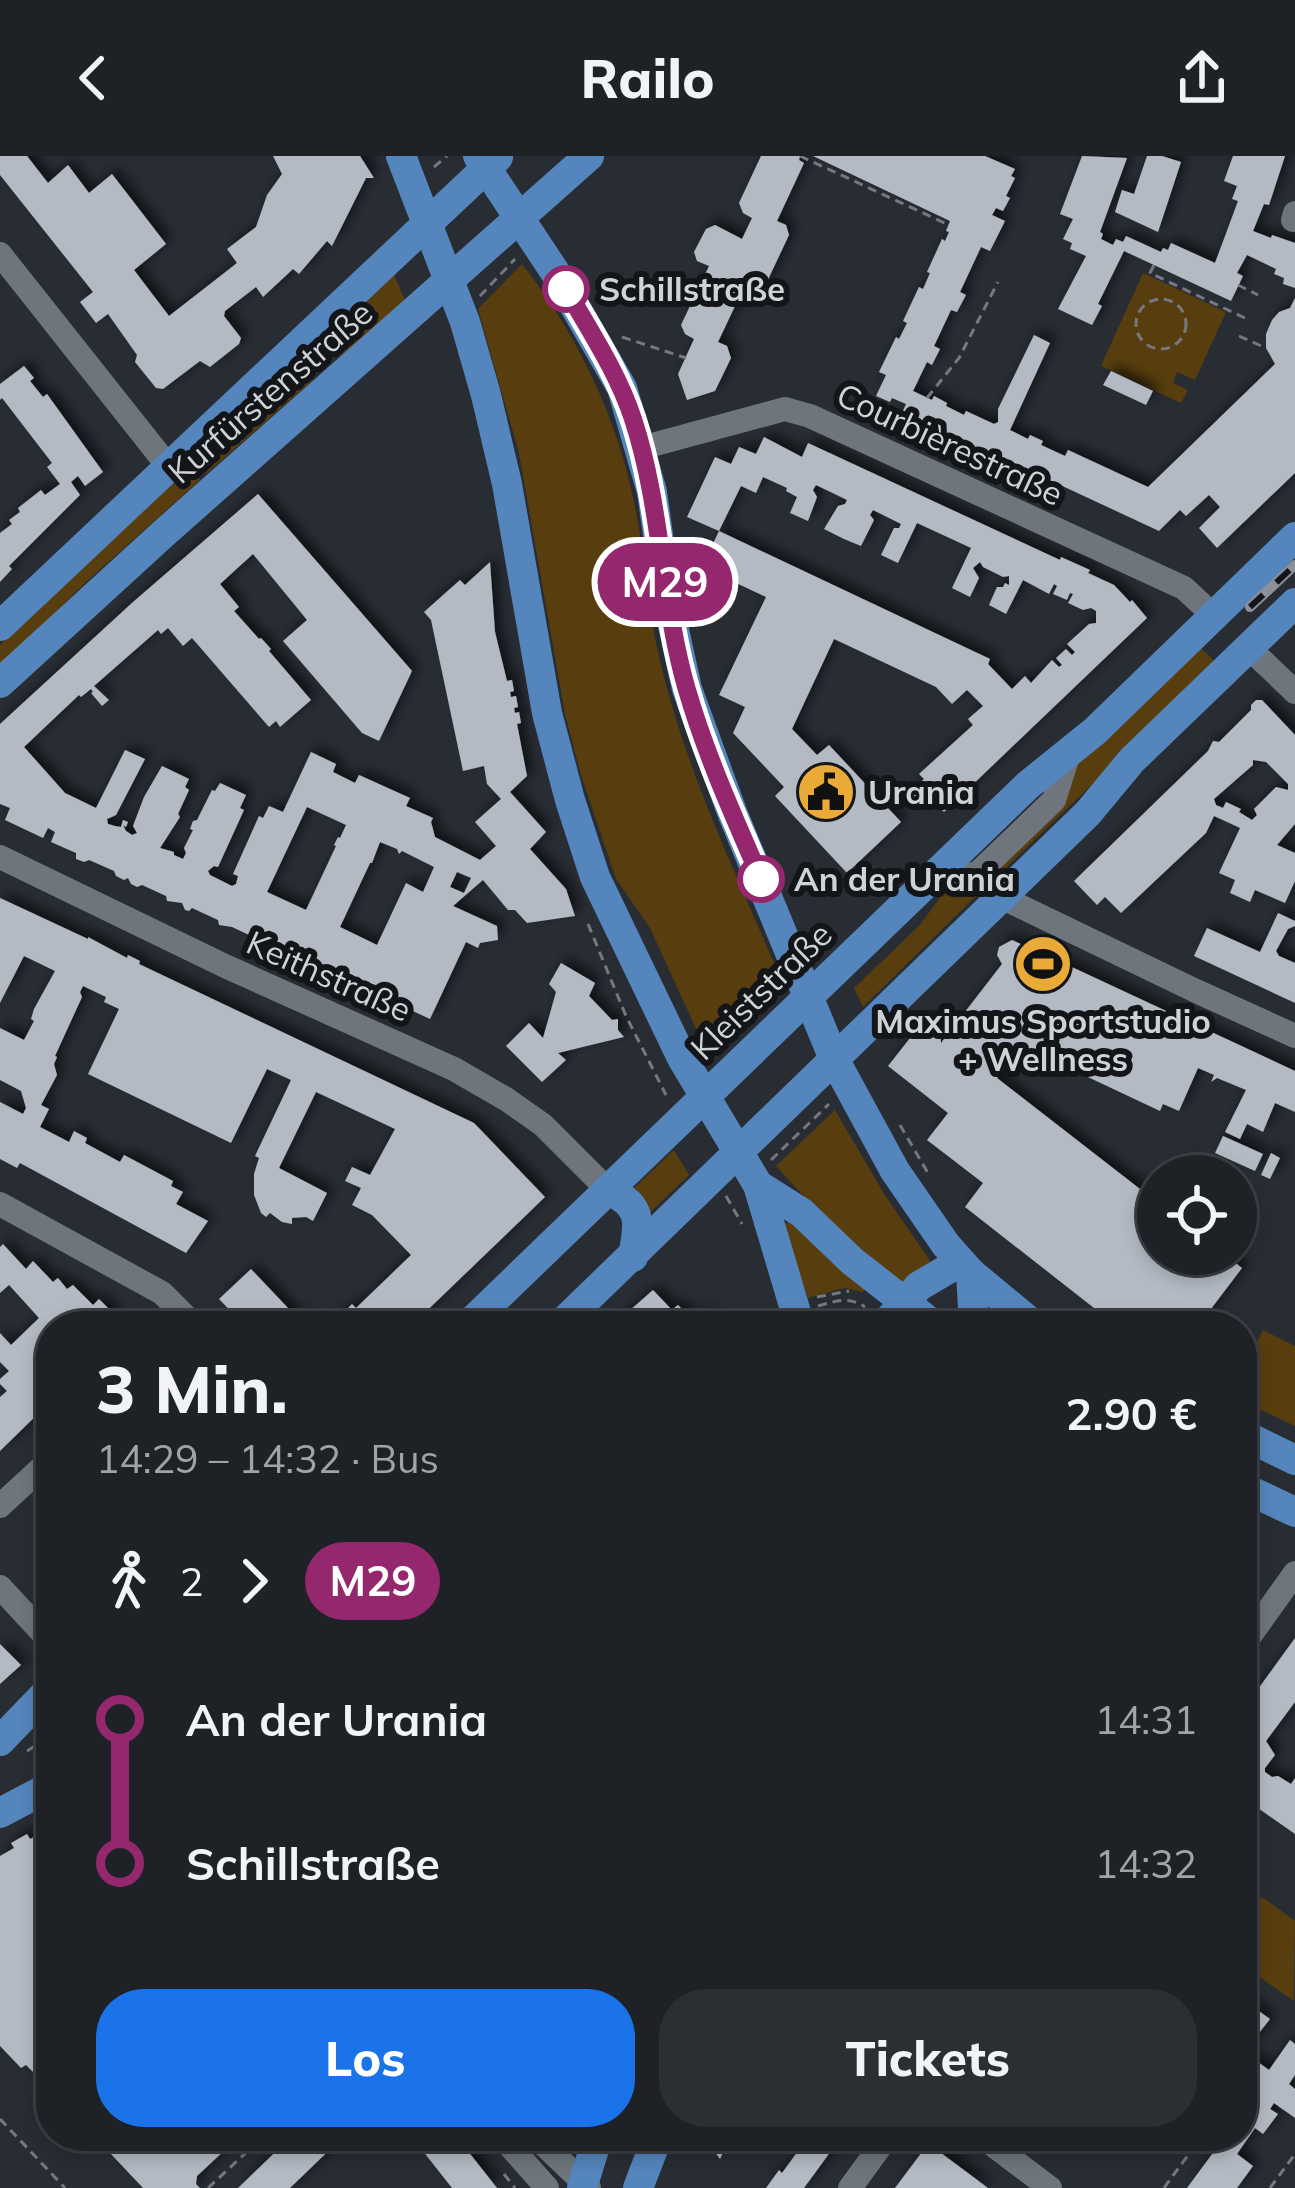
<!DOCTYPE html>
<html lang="de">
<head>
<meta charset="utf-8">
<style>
  body { margin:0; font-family:Mulish,sans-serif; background:#2b2f33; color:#f1f3f6; height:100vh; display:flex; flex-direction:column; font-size:45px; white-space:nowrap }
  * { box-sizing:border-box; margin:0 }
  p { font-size:39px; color:#a1a4a7 }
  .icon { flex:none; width:66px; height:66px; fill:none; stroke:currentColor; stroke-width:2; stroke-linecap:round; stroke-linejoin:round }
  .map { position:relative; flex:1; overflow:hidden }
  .side { position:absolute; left:36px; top:1155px; width:1221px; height:840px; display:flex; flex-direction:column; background:#1e2227; border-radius:48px; box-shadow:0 6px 18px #0003,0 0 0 3px #3c3f44 }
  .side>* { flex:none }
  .badge { padding:0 24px; border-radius:39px; font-size:42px; line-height:78px }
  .buttons { position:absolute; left:1137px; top:999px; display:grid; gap:24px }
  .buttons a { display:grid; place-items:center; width:120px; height:120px; border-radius:50%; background:#1e2227; box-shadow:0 6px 18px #0003,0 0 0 3px #3c3f44; font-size:60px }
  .map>.badge { position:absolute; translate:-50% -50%; box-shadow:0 0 0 6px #fff }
  .legs { display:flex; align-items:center; gap:18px; height:132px; padding:0 60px; font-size:39px }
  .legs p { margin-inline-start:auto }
  .head { display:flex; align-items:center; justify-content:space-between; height:204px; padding:0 60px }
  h1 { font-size:66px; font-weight:800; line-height:90px }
  .primary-button { display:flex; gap:24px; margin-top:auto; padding:24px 60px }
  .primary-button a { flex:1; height:138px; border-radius:48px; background:#1a73e8; color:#fff; font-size:48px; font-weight:800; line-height:138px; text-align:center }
  .primary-button a+a { background:#2b2f33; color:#f1f3f6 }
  ul { padding:0 60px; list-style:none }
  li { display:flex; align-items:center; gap:42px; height:144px; font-size:45px }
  li i { display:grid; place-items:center; width:18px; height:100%; margin:0 15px; background:currentColor }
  li i::after { content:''; width:30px; height:30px; margin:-15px; border:9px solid; border-radius:50%; background:#1e2227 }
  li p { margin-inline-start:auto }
  li:first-child i { background:linear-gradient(#0000 50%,currentColor 0) }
  li:last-child i { background:linear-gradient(currentColor 50%,#0000 0) }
  header { display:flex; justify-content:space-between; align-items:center; height:156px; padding:0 60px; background:#1e2227; font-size:54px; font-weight:800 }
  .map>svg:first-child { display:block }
  .green { fill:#583e0e }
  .building { fill:#b3bac3; fill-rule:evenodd; filter:url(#shadow) }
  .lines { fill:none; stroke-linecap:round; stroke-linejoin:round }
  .path { stroke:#75797f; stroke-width:3; stroke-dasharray:9 6; stroke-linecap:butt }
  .minor { stroke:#6e757d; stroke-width:24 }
  .major { stroke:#5485bc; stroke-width:30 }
  .rail-casing { stroke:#8d9197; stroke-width:10 }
  .rail { stroke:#131519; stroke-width:6; stroke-dasharray:18; stroke-linecap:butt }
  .line-1-casing { stroke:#fff; stroke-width:27 }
  .line-1 { stroke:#95276e; stroke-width:18 }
  .stop-1-dot { fill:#fff; stroke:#95276e; stroke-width:6 }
  .labels { text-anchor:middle; stroke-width:12; stroke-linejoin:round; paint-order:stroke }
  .stop-label { font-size:33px; font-weight:bold; fill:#cfd2d7; stroke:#131519; text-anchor:start }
  .street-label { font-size:33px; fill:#cfd2d7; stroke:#131519 }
  .poi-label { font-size:33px; font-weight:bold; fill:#cfd2d7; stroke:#131519; text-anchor:start }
</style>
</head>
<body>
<header><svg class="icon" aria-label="back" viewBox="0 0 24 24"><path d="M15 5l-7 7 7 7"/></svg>Railo<svg class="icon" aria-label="share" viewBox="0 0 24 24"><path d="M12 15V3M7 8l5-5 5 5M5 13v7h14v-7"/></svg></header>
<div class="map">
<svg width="1295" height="2032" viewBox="0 0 1295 2032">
  <defs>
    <filter id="shadow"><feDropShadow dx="6" dy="-6" stdDeviation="6" flood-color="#0009"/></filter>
  </defs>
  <rect width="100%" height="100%" fill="#282d34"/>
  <!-- green -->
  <g class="green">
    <path d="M522,108C576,176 617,261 634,346C646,403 648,461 663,517C689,621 736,718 778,816L703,888L650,772L616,723L581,619L565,558L519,297L478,153Z"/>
    <path d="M392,114L405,144L340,201L323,181Z"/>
    <path d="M1143,117L1226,156L1195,224L1177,216L1173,227L1188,234L1181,247L1101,210Z"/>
    <path d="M303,205L314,214L313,224L206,318L194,303L298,206Z"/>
    <path d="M188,308L200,324L86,426L5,506L0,507V489Z"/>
    <path d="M1198,489L1217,508L993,724L989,720L1068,615Z"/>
    <path d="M974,723L981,735L863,851L854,832L920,769L950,728Z"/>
    <path d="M835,954L884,1038L929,1103L930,1106L903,1127L897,1126L811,1048L776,1010Z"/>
    <path d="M674,994L689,1019L646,1060L632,1034Z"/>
    <path d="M789,1065L865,1134L863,1136L844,1132L808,1142L783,1071Z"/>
    <path d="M1263,1174L1295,1190V1270L1242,1245V1218Z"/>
    <path d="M1262,1741L1295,1765L1294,1845L1242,1809V1769Z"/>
  </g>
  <!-- building -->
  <g class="building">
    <path d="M0,0H27L48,27L68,9L89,37L112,18L166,88L134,114L169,160L237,107L227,93L256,71L267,39L282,18L273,0H360L374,22H366L332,90L327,85L299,118L293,113L263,141L256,131L225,155L224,160L241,182L239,188L210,211L200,205L163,233L156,232L135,206L137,199L108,158L96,167L80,146L93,136L0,19Z"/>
    <path d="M761,0H800L799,4L804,7L777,65L786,69L789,79L765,130L755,133L745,129L718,186L727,190L731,202L715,235L687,244L678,218L694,183L685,178L681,169L709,110L697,105L694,96L706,73L715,69L742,83L752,62L743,57L739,47Z"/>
    <path d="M813,0H985L1015,13L1011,20L1015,22L1006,40L1010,42L1003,55L996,52L992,59L1005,65L990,95L981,91L960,136L966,139L957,156L951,154L934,190L940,193L932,209L927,206L913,235L932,244L934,240L947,247L946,250L964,259L966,255L994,268L998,266V253L1034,179L1050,187L1010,274L1028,283L1030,279L1043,285L1041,289L1065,300L1068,294L1148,331L1275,208L1266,192V178L1272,164L1279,156L1290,152L1295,142V317L1217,392L1199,372L1220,351L1209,339L1186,360L1180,354L1159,375L998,300L992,313L948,293L950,288L928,278L926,283L910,275L912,271L899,264L906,248L892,242L890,246L876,240L886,219L879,216L896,181L899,183L907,167L903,165L919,131L923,133L930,117L927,116L942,83L945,85L949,76L946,75L950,65Z"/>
    <path d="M1082,0L1127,2L1100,76L1103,78L1101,83L1113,89L1116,83L1123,86L1126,80L1161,96L1163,92L1168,94L1171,87L1215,107L1238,45L1232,43L1237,30L1224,25L1233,0H1285L1269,49L1264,48L1253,75L1271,82L1272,79L1295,87V132L1283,128L1284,122L1274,118L1276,113L1247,99L1237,117L1243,120L1231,145L1124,95L1098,148L1102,150L1092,169L1058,153L1086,100L1070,93L1072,87L1063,83L1073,63L1060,58Z"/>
    <path d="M1147,0H1162L1181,6L1158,76L1115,56L1122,34L1134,38Z"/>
    <path d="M24,210L34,222L30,225L43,241L47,238L103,316L85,330L78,320L71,326L80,339L9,410L12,413L0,426V377L12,368L9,364L20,356L18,352L41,334L45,339L60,328L47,311L52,307L2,242L0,244V228Z"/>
    <path d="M1111,215L1153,235L1146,249L1103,229Z"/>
    <path d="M764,281L802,301L808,287L1060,404L1061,401L1090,414L1088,417L1114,429L1130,446L1132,444L1147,462L944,656L924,635L915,644L909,637L924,623L919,618L973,569L968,563L983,550L967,534L952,548L936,531L834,483L792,573L817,599L829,589L901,666L847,717L775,640L784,631L733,577L745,551L719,539L766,441L702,411L719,375L990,503L988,508L1012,533L1025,520L1031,527L1052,504L1059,511L1062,509L1056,502L1066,493L1072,499L1075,496L1067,488L1089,468L1096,467V455L1091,452L1083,454L1068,447L1073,438L1070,437L1067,444L1053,438L1057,430L1054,428L1049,438L1023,424L1006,458L989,449L997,431H1003L1005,427L1009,429V420L1003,421L983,411L980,406L973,412L979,422L970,441L952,432L971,392L917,367L898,407L881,399L894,372H899L901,368L873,354L870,359L874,364L861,390L844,383L824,373L838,350L845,348L847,344L816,329L813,334L817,341L808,365L790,357L797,341L786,335L787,332L763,321L756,337L741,330L719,375L687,361L715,301L731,308L739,291L756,298Z"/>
    <path d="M258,338L412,515L379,585L362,577L283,485L307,464L253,398L220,428L239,451L234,455L259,483L261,482L271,493L269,495L311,544L280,571L276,565L269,571L192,482L183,490L168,472L161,478L158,474L94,530L109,544L102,550L91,537L93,536L91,533L81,541L79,539L24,591L65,637L96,652L125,594L145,603L116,659L107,663L108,668L115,670L121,671L123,664L128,666L126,671L123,669L126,675L132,679L137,677L133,670L144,641L162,610L189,623L185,631L189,634L178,658L180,661L160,692L174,696V699L183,703L186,697L184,692L193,674L190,673L193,665L197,664L212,634L215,635L220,627L246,639L240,652L244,654L218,711L214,710L208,715L210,719L232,730L236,728L238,720L233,718L259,660L263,662L269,650L283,656L311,596L336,608L333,616L355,627L359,619L410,642L406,650L433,662L431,666L435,681L480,704L496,690L475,666L501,643L487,628L484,610L463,615L431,464L424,456L460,424L465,429L490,406L495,476L507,525L512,524L514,535L510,536L511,541L516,540L518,551L514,552L515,557L519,556L521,567L517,568L527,620L510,636L546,676L530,693L566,733L575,760L527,767L515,754H508L483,724L453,750L497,770L498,784L480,787L478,792L466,786L430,863L232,771L219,769L218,764L192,752L189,755L185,754L182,747L167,745L166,740L142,729L137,731L131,728L128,722L124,724L116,720L114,715L89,704L84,706L76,703V697L51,686L55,676L48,672L43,682L5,664L10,652L0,648V568L133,446ZM307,651L346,669L340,682L338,681L334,689L336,690L306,754L267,736ZM380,686L397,693L399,698L402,695L434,711L423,736L406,727L377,789L340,771L370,707H372ZM457,716L471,722L464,737L450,731Z"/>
    <path d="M1256,544H1262L1295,579V668L1277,689L1295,697V725L1285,747L1255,734L1250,746L1230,737L1235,724L1219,717L1240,672L1214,660L1206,677L1121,757L1105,741L1097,749L1074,725L1208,595L1213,585L1219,586L1251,554V549ZM1253,604L1266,606L1288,628V634L1276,631L1254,653L1257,659L1252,664L1239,656L1241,653L1226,646L1223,652L1216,649L1214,643L1253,609Z"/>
    <path d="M0,742L88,783V781L127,802L128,799L140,805L139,808L474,967L545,1041L411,1170H330L352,1148L356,1152L411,1099L372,1059L352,1049L361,1032L345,1025L352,1011L370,1019L395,973L316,936L279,1012L327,1037L313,1065L306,1061L292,1062V1068L282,1066L270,1057L266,1061L261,1057L254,1039V1018L259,1002L255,1000L291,924L267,913L231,987L88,918L119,853L104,846L106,841L83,830L80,836L82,841L55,900L57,901L54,908L57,919L41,949L49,953L40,971L69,986L74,975L87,982L85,987L120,1006L124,999L173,1025L171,1030L183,1036L176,1048L208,1065L186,1097L20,1007L17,1012L0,1003V946L23,958L26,952L21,935L0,924V872L24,884L34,865L31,863L34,853L55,815L24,800L0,847Z"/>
    <path d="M1278,757L1295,765V770L1288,773L1276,795L1279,800L1295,807V847L1194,800L1207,772L1260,796Z"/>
    <path d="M1012,784L1038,796L1037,799L1059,810L1061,806L1295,915V956L1275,947L1263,976L1247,968L1240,983L1225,976L1246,934L1217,922L1211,926L1214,919L1198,912L1179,955L1163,948L1160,955L1022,890L997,922L1158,1047V1098H1224L1242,1112L1198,1170H1117L965,1051L983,1027L927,984L948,957L888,910L925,863L940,874L941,887L1002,808L997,799L999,791Z"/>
    <path d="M561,807L595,827L589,840L612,864L618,863V874L624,881L558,897L566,904L542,926L506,890L529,867L543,882L556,836L549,828Z"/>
    <path d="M1223,980L1263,998L1255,1015L1215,997Z"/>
    <path d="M1271,997L1280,1002L1270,1023L1261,1019Z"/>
    <path d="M3,1088L26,1113L33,1105L53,1126L58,1122L67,1133L73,1129L93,1149L99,1143L117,1161L110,1170H51V1245L0,1295V1241L7,1235L0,1228V1223L9,1215L0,1206V1177L11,1189L39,1162L9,1129L0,1137V1091Z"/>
    <path d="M251,1113L305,1170H245L219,1143Z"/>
    <path d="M653,1134L672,1154L678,1149L691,1162L694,1159L700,1165L707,1158L719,1170H612Z"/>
    <path d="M1295,1482V1546L1266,1585L1275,1599L1265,1612V1616L1272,1621L1278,1620L1291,1628L1295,1622V1678L1242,1641V1549L1245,1551Z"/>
    <path d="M0,1488L21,1509L0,1528Z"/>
    <path d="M51,1662V1934L26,1909L21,1912L0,1890V1700L14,1692L11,1687L27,1678L30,1683L48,1674L44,1667Z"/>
    <path d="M1242,1843L1270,1863L1244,1896L1269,1914L1290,1884L1295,1888V1919L1289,1928L1295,1933V1962L1274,1947L1270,1953L1278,1958L1263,1978L1255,1972L1237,1998L1253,2010L1237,2032H1187L1221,1986L1218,1984L1220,1980H1242V1950L1255,1932L1242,1923Z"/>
    <path d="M94,1980H212L225,1994L197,2020L196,2028L200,2032H143Z"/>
    <path d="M292,1980H344L290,2032H238Z"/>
    <path d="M411,1980H456L497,2032H452Z"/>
    <path d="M687,1980H731L720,2003L706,1984L702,1989L695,1991L689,1987Z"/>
    <path d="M809,1980H842L804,2032H766L779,2014L782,2017Z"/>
    <path d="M1041,1980H1074L1063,1996Z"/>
    <path d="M1131,1980H1163L1152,1995Z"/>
    <path d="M933,1991L988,2032H895L925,1992Z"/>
  </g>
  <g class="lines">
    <!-- path -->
    <g class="path">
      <path d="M800,0L949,69"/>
      <path d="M434,11L447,0"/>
      <path d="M1154,109L1150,117L1247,163"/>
      <path d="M1238,129L1258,139"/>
      <path d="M480,140L515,103"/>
      <circle cx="1161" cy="168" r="25"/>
      <path d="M1239,180L1266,192"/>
      <path d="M622,181L686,202"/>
      <path d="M927,242L959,202L998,126"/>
      <path d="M588,768L626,860L666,939"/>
      <path d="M709,893L775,829"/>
      <path d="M900,969L928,1017"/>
      <path d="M771,1004L829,948"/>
      <path d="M726,1040L742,1068"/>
      <path d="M817,1141L849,1135"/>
      <path d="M818,1150C836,1145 849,1140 865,1151"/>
      <path d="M27,1595L51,1580"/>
      <path d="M0,1963L65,2032"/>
      <path d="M471,1980L482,1992"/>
      <path d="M504,2018L515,2032"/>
      <path d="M208,2032L264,1980"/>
      <path d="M1164,2032L1202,1980"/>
      <path d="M1270,2032L1295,1998"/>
    </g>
    <!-- minor -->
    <g class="minor">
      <path d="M1293,64L1295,57"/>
      <path d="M0,98L168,310"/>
      <path d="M641,292L785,253L810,260L1184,432L1214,460"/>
      <path d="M1249,492L1295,536"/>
      <path d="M0,701L225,810L454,913L506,943L543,969L608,1034"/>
      <path d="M978,717L1001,741L1196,835L1295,880"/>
      <path d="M926,727L978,717L1054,644L1069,597"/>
      <path d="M0,1048L162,1137L195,1170"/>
      <path d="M0,1350L51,1303"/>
      <path d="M0,1431L51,1486"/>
      <path d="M1242,1491L1295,1417"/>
      <path d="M501,1980L547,2032"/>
      <path d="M535,1980L589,2032"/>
      <path d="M981,1980L1050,2032"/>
      <path d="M850,2032L888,1980"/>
    </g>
    <!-- major -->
    <g class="major">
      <path d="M401,0L465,166L486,239L507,328L547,557L570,644L595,721L682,902L758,1029L802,1057L852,1105L935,1170"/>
      <path d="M478,0L555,116L622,232L652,336L667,442L687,533L732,656L834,903L895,1015L946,1089L971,1117L1035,1170"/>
      <path d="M0,470L498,1"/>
      <path d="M0,527L164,377L589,0"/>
      <path d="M758,1029L800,1170"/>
      <path d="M608,1034C644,1050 639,1067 633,1101"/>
      <path d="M971,1117L974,1170"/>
      <path d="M467,1170L1028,629L1095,575L1295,381"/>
      <path d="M559,1170L1088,657L1132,604L1295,447"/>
      <path d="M883,1170L919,1130L960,1106"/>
      <path d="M1242,1278L1295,1304"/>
      <path d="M1242,1331L1295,1356"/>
      <path d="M0,1585L51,1532"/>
      <path d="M0,1657L51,1630"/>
      <path d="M582,2032L598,1980"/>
      <path d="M638,2032L658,1980"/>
    </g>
    <defs>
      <path id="rail" d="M1250,451L1295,409"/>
    </defs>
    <!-- rail casing -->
    <use href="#rail" class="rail-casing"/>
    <!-- rail -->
    <use href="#rail" class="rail"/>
  </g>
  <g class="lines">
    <defs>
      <path id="line-1" d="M566,133C590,175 618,217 633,263C662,351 661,445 687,534C706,599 734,661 761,723"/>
    </defs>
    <!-- line-1 casing -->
    <use href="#line-1" class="line-1-casing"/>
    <!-- line-1 -->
    <use href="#line-1" class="line-1"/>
  </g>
  <!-- icons -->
  <defs>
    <symbol id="civic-disc" viewBox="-11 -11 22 22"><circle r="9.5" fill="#e9aa38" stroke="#131519"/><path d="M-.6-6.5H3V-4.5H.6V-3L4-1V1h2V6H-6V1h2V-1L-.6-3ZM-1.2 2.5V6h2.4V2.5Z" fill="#111"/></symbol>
    <symbol id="stadium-disc" viewBox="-11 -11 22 22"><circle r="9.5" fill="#e9aa38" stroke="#131519"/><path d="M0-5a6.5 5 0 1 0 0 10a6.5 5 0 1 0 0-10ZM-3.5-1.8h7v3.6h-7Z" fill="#111"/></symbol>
  </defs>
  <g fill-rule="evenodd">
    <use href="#civic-disc" x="793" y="603" width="66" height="66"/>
    <use href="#stadium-disc" x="1010" y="775" width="66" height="66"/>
  </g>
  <!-- markers -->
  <g class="stop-1-dot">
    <circle cx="566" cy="133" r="21"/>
    <circle cx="761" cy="723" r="21"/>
  </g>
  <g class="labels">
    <!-- stop labels -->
    <g class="stop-label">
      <text x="599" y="145">Schillstraße</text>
      <text x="794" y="735">An der Urania</text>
    </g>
    <!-- street labels -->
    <g class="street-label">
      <text transform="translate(270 236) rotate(-41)" y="12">Kurfürstenstraße</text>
      <text transform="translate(950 288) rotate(25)" y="12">Courbièrestraße</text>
      <text transform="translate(329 820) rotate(24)" y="12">Keithstraße</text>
      <text transform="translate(761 835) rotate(-44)" y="12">Kleiststraße</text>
    </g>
    <!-- poi labels -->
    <g class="poi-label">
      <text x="868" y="648">Urania</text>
      <text x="1043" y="877" text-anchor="middle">Maximus Sportstudio<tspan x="1043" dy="38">+ Wellness</tspan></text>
    </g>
  </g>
</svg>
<div class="buttons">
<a><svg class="icon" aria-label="locate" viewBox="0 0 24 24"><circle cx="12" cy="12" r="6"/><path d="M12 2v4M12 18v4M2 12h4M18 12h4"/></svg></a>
</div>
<b class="badge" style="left:665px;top:426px;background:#95276e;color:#fff">M29</b>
<section class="side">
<div class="head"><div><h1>3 Min.</h1><p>14:29 – 14:32 · Bus</p></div><b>2.90 €</b></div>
<div class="legs"><svg class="icon" aria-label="walk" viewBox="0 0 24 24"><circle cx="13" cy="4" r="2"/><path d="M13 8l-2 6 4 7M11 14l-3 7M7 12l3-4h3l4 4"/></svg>2<svg class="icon" aria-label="forward" viewBox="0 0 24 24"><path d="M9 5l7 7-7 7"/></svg><b class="badge" style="background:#95276e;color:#fff">M29</b></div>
<ul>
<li><i style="color:#95276e"></i><b>An der Urania</b><p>14:31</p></li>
<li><i style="color:#95276e"></i><b>Schillstraße</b><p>14:32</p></li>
</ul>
<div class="primary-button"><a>Los</a><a>Tickets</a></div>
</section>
</div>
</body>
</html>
